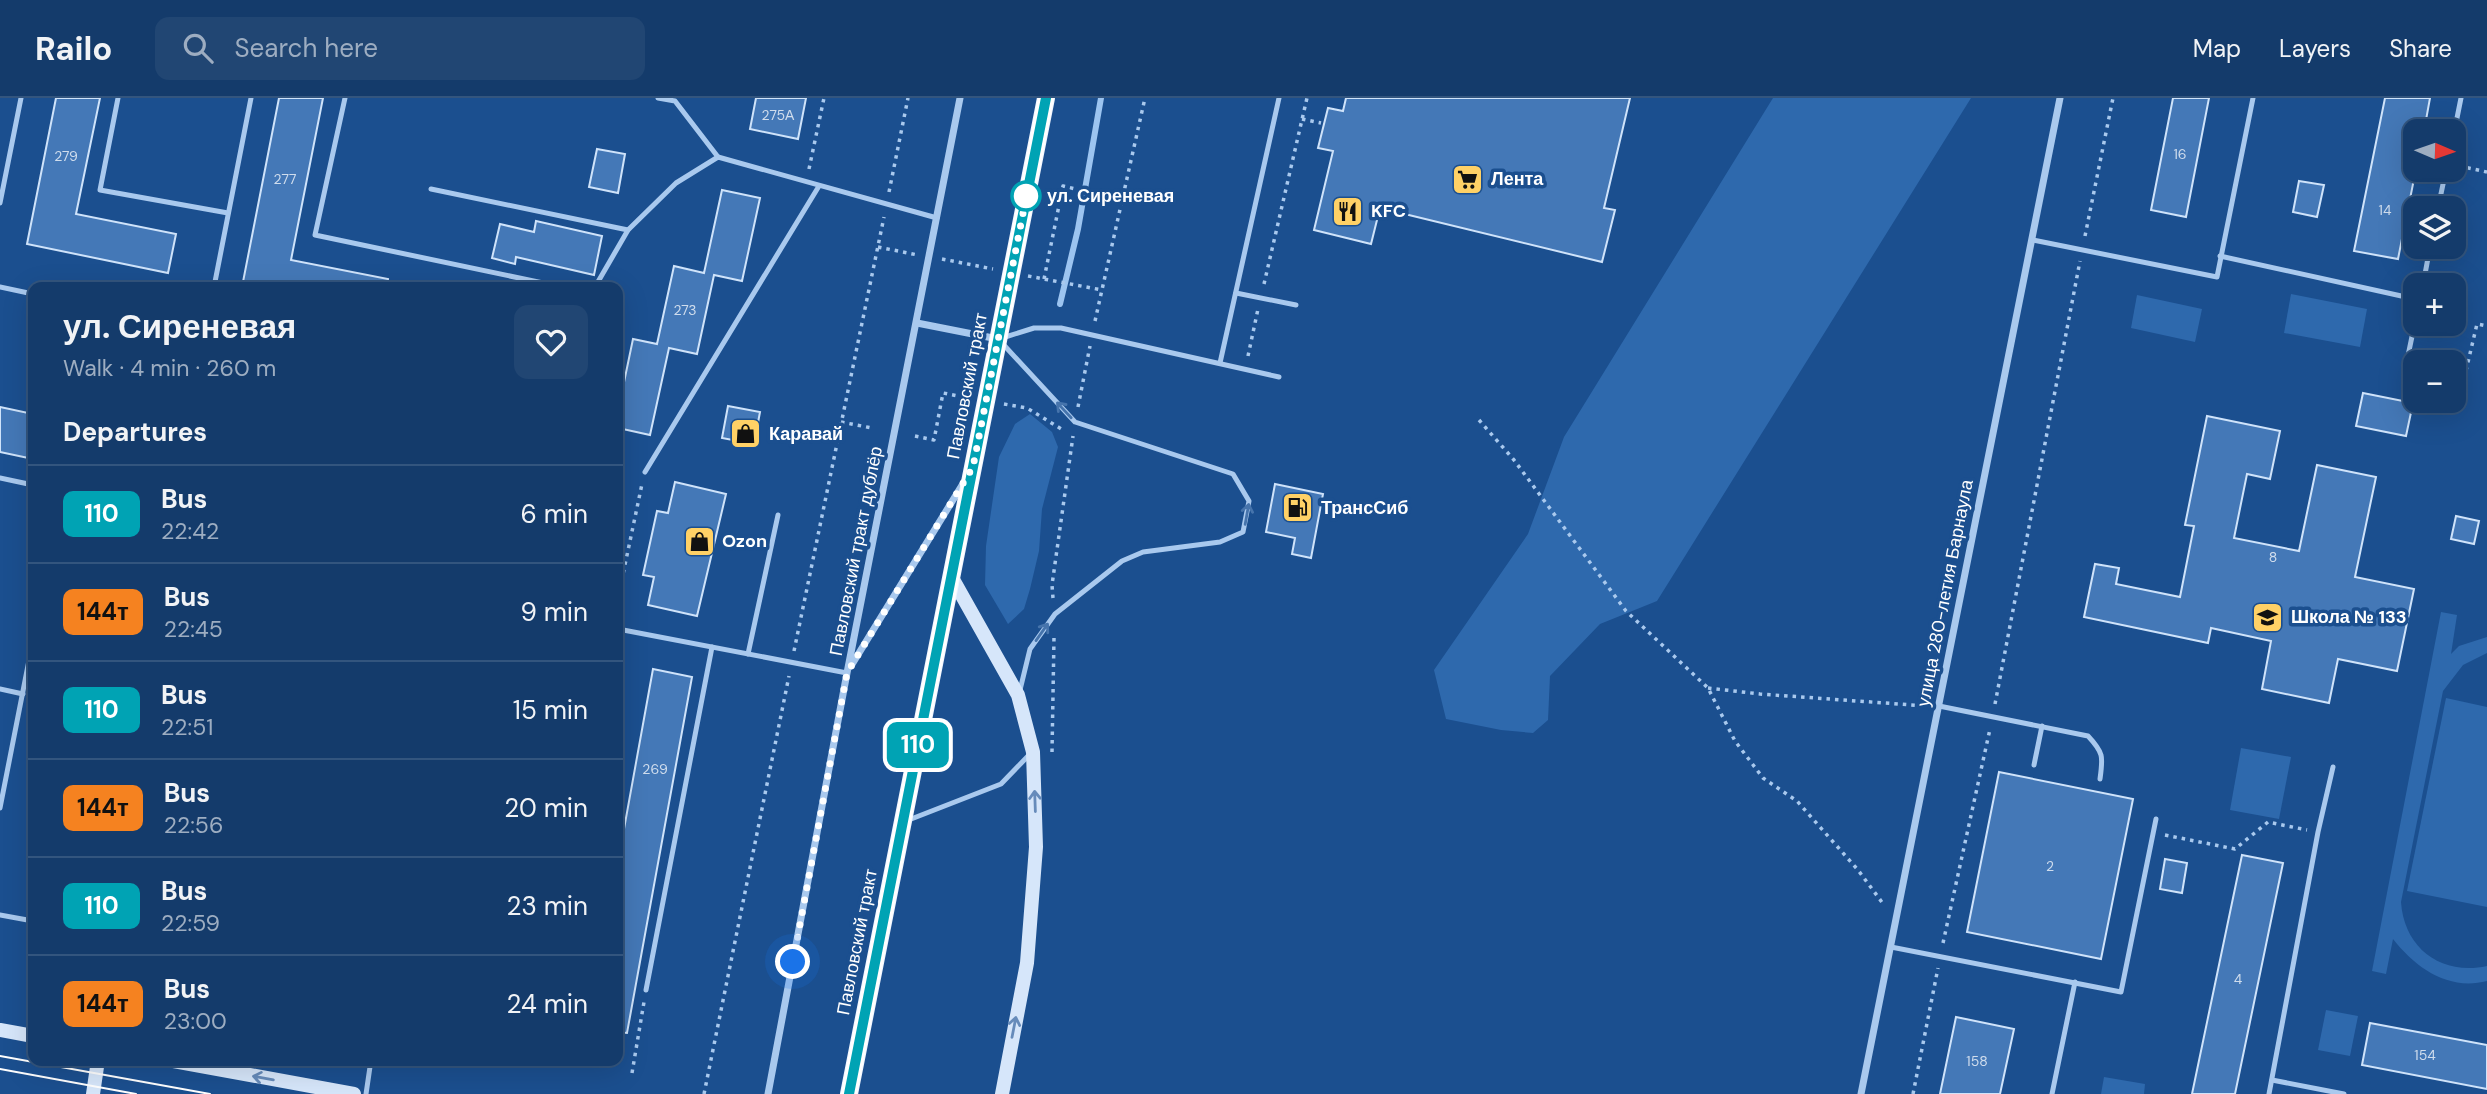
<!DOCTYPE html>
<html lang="en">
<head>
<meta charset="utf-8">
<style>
  body { margin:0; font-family:"DM Sans",sans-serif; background:#214673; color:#f1f3f6; height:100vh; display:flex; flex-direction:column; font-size:26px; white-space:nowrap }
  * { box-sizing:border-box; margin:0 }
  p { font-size:23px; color:#9dadc1 }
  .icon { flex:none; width:38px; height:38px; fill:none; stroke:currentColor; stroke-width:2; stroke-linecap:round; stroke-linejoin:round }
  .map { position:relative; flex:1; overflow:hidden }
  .side { position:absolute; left:28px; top:184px; width:595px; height:784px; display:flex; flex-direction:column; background:#143b6b; border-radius:14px; box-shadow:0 7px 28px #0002,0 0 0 2px #33557e }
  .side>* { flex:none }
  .badge { padding:0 14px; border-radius:10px; font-size:24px; line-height:46px }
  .needle { width:46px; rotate:92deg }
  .buttons { position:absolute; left:2403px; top:21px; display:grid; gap:14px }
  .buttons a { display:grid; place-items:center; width:63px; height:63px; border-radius:14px; background:#143b6b; box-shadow:0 7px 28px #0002,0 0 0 2px #33557e; font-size:35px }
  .you { position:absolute; width:35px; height:35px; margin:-18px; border:5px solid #fff; border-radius:50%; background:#1a73e8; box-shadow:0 0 0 10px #1a73e833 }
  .map>.badge { position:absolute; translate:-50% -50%; box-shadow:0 0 0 4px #fff }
  h2 { padding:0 35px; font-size:26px; line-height:63px }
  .round { display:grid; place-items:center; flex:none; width:74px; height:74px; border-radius:14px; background:#214673 }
  .overview { display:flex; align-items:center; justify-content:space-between; height:119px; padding:0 35px }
  h1 { font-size:33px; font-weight:700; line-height:52px }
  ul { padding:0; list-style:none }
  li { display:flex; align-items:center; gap:21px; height:98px; padding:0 35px; border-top:2px solid #33557e }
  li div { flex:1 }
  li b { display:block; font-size:26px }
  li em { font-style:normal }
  li .badge { min-width:77px; font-weight:700; text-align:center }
  header { display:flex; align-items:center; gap:42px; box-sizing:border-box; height:98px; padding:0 35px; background:#143b6b; border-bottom:2px solid #33557e }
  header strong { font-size:33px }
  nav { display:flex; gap:38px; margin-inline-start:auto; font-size:24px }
  .search { width:490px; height:63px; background:#214673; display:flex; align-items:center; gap:18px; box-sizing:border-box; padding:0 24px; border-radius:14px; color:#9dadc1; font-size:26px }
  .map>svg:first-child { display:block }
  .green { fill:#2e69ad }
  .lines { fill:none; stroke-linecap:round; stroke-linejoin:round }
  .stream { stroke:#9cc4f0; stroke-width:6 }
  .building { fill:#4478b7; stroke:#cfe3fa; stroke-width:2 }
  .path { stroke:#a9c9ee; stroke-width:3.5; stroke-dasharray:3.5 5; stroke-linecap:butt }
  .service { stroke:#a9c9ee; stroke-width:5 }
  .minor { stroke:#a9c9ee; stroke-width:7 }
  .secondary { stroke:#d6e6fa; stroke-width:14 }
  .primary { stroke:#f0f6ff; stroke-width:18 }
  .tram { stroke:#fff; stroke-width:2 }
  .oneway { stroke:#4674ac }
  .oneway2 { stroke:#668bba }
  .line-casing { stroke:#fff; stroke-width:16 }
  .line { stroke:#00a3b4; stroke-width:10 }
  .walk { stroke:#fff; stroke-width:7; stroke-dasharray:0 12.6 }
  .stop-dot { fill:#fff; stroke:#00a3b4; stroke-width:3.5 }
  .labels { text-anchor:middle; stroke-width:7; stroke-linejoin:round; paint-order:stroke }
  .number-label { font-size:14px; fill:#d0dded }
  .poi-label { font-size:18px; font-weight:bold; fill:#fff; stroke:#1b4f8f; text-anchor:start }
  .stop-label { font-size:18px; font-weight:bold; fill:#fff; stroke:#1b4f8f; text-anchor:start }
  .street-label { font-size:18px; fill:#fff; stroke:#1b4f8f }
</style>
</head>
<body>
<header>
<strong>Railo</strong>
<div class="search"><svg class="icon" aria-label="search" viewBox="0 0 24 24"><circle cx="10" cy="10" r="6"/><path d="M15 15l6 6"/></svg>Search here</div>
<nav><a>Map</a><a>Layers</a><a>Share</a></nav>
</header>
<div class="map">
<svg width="2487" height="996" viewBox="0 0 2487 996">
  <rect width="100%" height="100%" fill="#1b4f8f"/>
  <!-- green -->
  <g class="green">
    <path d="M1773,0H1971L1657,503L1600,526L1550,578L1548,622L1533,635L1501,632L1446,621L1434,572L1528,436L1564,339Z"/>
    <path d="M2291,196L2367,211L2360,249L2284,235Z"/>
    <path d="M2137,197L2202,211L2195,244L2131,230Z"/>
    <path d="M1030,316L1052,334L1058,349L1042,411L1039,453L1030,491L1024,511L1008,526L985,487L986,448L999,359L1015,326Z"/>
    <path d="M2441,514L2457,517L2451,556L2459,548L2487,539V555L2463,567L2443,593L2401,804C2404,850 2441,878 2487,868V883C2448,893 2416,870 2393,841L2386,876L2372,873Z"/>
    <path d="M2446,600L2487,609V809L2407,793Z"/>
    <path d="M2241,650L2291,659L2279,721L2230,712Z"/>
    <path d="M2326,912L2358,918L2350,958L2318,952Z"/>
    <path d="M2104,979L2145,986L2144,996H2101Z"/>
  </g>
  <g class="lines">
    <!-- stream -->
    <path class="stream" d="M1060,206L1078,131L1101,0"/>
  </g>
  <!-- building -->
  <g class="building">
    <path d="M56,0H100L76,116L176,136L168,175L27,146Z"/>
    <path d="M279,0H323L291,162L388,181L387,189H242Z"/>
    <path d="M756,0H806L798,41L750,31Z"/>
    <path d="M1346,0H1630L1604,110L1615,112L1602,164L1380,110L1371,146L1314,132L1333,53L1318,50L1328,10L1343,13Z"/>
    <path d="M2173,0H2209L2186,119L2151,112Z"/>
    <path d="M2385,0H2430L2424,33H2415V76L2398,161L2354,153Z"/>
    <path d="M597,51L625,56L618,95L589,89Z"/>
    <path d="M2299,83L2324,87L2317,119L2293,114Z"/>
    <path d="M722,92L760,100L742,183L714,177L697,256L669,250L650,337L618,330V313L633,241L657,246L674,168L704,175Z"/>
    <path d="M536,123L602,138L594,177L516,159L515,166L492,160L500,126L534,134Z"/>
    <path d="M2363,295L2413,305L2406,338L2356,328Z"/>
    <path d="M728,308L760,314L754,346L722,340Z"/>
    <path d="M0,309L33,316V361L0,354Z"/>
    <path d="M2207,318L2280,333L2270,381L2247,376L2234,440L2299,453L2317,367L2376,379L2355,479L2414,491L2397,573L2338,561L2329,605L2262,591L2271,543L2211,530L2208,545L2084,519L2095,466L2119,470L2116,486L2180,499L2194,428L2185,427Z"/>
    <path d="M675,384L726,396L697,518L648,507L654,479L643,477L657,413L668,415Z"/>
    <path d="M1275,386L1323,396L1311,460L1292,456L1295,440L1266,434Z"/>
    <path d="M2456,418L2479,423L2474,446L2451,441Z"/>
    <path d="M653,571L692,579L627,935L618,934V764Z"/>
    <path d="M1999,674L2133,701L2101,861L1967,834Z"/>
    <path d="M2242,757L2283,765L2235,996H2192Z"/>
    <path d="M2165,761L2187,765L2182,795L2160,791Z"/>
    <path d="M1956,919L2014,931L2000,996H1940Z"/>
    <path d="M2370,925L2487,947V991L2362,967Z"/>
  </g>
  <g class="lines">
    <!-- path -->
    <g class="path">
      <path d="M1302,21L1321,25"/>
      <path d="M2459,68L2487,74"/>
      <path d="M809,71L824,0"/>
      <path d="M889,94L908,0"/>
      <path d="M2085,138L2113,0"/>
      <path d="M878,149L918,157"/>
      <path d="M942,161L993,171"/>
      <path d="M1028,178L1102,192"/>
      <path d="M1044,181L1063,88L1122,102"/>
      <path d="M1264,186L1307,0"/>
      <path d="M1095,223L1145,0"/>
      <path d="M1248,258L1258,211"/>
      <path d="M2464,281L2477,226L2487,228"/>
      <path d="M1004,306L1027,310L1063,332"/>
      <path d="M1078,309L1090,248"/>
      <path d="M1479,322L1514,362L1626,513L1708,590L1735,643L1763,680L1797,703L1858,772L1884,807"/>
      <path d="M841,324L872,330"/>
      <path d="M915,338L934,342L943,295L968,300"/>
      <path d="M618,500L642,386"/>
      <path d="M1053,500L1052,487L1073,338"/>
      <path d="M794,553L884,119"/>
      <path d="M618,554L620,544"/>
      <path d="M1708,590L1760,596L1926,608"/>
      <path d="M1995,606L2080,163"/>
      <path d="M1052,654L1054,539"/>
      <path d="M2165,737L2235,751L2268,724L2307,732"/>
      <path d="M1943,845L1990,631"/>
      <path d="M632,975L644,904"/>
      <path d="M704,996L789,578"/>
      <path d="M1913,996L1938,870"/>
    </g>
    <!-- service -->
    <g class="service">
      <path d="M118,0L100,92L228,115"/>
      <path d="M345,0L315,137L562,189"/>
      <path d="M658,0L675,3L718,59"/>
      <path d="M2454,35L2461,0"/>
      <path d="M431,91L628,132"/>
      <path d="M0,105L21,0"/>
      <path d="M2438,110L2446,72"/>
      <path d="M2033,142L2217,179L2253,0"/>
      <path d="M2220,158L2415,201"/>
      <path d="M2423,187L2430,149"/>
      <path d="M0,189L33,196"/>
      <path d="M214,189L251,0"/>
      <path d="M595,189L628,132L676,85L718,59L937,120"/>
      <path d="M1236,195L1296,207"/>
      <path d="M1002,240L1034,230H1061L1279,279"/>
      <path d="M1002,245L1075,324L1233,376L1249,403L1243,434L1220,444L1143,454L1122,463L1055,516L1030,551L1020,592"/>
      <path d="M1220,265L1279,0"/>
      <path d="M2404,277L2415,224"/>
      <path d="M645,374L819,88"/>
      <path d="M0,380L33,387"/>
      <path d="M618,531L847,575"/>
      <path d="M748,556L778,417"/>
      <path d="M0,591L23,596"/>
      <path d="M1939,608L2088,638C2104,655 2103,659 2100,681"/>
      <path d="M2034,667L2042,628"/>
      <path d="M0,710L33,542"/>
      <path d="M906,723L1001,686L1030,656"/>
      <path d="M0,817L33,823"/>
      <path d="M1891,849L2121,894L2156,721"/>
      <path d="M646,892L712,549"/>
      <path d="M2272,982L2344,996"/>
      <path d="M366,996L371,962"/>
      <path d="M2052,996L2075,884"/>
      <path d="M2269,996L2318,734L2333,669"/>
    </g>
    <!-- minor -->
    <g class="minor">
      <path d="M917,225L998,241"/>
      <path d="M851,568L964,384"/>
      <path d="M768,996L847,575L960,0"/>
      <path d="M1861,996L2060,0"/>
    </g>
    <!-- secondary -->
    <g class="secondary">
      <path d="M951,478L1018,597L1033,654L1036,749L1027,865L1002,996"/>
      <path d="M0,932L33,938"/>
      <path d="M168,962L354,996"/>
      <path d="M93,996L98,962"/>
    </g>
    <!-- primary -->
    <path class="primary" d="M849,996L1046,0"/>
    <!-- tram -->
    <g class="tram">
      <path d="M0,958L210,996"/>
      <path d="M0,971L136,996"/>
    </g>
  </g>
  <!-- one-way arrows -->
  <defs><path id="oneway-shaft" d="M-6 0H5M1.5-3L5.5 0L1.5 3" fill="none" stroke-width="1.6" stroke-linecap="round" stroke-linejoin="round" transform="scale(1.75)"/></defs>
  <g class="oneway">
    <use href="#oneway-shaft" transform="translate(1064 312) rotate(-133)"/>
    <use href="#oneway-shaft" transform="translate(1247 416) rotate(-80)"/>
    <use href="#oneway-shaft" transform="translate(1042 534) rotate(-55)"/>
  </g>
  <g class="oneway2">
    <use href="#oneway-shaft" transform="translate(1035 703) rotate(-92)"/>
    <use href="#oneway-shaft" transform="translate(1014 929) rotate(-79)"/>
    <use href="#oneway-shaft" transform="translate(263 980) rotate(-170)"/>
  </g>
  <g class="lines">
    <defs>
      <path id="line" d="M849,996L1046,0"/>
    </defs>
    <!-- line casing -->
    <use href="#line" class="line-casing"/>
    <!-- line -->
    <use href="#line" class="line"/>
    <!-- walk -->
    <path class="walk" d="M793,864L847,575L973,369L1028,90L1026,98"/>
  </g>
  <!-- icons -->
  <defs>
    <symbol id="supermarket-square" viewBox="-11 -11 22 22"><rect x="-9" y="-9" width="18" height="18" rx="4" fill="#ffd166" stroke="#1b4f8f"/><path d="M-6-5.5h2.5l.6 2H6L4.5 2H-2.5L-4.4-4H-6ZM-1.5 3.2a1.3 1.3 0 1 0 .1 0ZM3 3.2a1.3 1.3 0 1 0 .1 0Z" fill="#111"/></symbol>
    <symbol id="restaurant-square" viewBox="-11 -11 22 22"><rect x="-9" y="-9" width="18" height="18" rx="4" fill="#ffd166" stroke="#1b4f8f"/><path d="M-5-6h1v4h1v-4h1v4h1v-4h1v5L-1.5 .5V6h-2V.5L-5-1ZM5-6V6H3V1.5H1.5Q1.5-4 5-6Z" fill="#111"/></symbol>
    <symbol id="shop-square" viewBox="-11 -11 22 22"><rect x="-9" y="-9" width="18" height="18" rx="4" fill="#ffd166" stroke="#1b4f8f"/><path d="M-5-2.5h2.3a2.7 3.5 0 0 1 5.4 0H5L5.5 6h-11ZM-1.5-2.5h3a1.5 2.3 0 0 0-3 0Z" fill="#111"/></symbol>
    <symbol id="fuel-square" viewBox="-11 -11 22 22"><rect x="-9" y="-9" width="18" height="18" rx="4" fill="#ffd166" stroke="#1b4f8f"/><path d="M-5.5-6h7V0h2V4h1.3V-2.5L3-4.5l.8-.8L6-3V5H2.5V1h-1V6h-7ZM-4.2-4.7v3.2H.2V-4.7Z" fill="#111"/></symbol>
    <symbol id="school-square" viewBox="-11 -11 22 22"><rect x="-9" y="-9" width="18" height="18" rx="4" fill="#ffd166" stroke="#1b4f8f"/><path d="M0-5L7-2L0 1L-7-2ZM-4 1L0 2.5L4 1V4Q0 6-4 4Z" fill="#111"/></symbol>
  </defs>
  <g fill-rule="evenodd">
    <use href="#supermarket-square" x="1450" y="64" width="35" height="35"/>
    <use href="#restaurant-square" x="1330" y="96" width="35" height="35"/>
    <use href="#shop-square" x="728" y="318" width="35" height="35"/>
    <use href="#fuel-square" x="1280" y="392" width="35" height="35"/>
    <use href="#shop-square" x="682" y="426" width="35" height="35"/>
    <use href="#school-square" x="2250" y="502" width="35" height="35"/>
  </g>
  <!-- markers -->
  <circle class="stop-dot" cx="1026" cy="98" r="14"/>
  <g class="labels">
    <!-- number labels -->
    <g class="number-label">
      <text x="778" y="22">275А</text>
      <text x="2180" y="61">16</text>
      <text x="66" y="63">279</text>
      <text x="285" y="86">277</text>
      <text x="2385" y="117">14</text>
      <text x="685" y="217">273</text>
      <text x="2273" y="464">8</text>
      <text x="655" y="676">269</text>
      <text x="2050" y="773">2</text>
      <text x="2238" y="886">4</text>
      <text x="2425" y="962">154</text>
      <text x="1977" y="968">158</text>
    </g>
    <!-- poi labels -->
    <g class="poi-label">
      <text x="1491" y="87">Лента</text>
      <text x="1371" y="119">KFC</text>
      <text x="769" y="342">Каравай</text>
      <text x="1321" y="416">ТрансСиб</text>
      <text x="722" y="449">Ozon</text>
      <text x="2291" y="525">Школа № 133</text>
    </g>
    <!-- stop labels -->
    <g class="stop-label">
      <text x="1047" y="104">ул. Сиреневая</text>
    </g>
    <!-- street labels -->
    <g class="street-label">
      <text transform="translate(967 288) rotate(-79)" y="6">Павловский тракт</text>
      <text transform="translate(856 453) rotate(-79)" y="6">Павловский тракт дублёр</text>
      <text transform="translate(1945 495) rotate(-79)" y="6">улица 280-летия Барнаула</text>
      <text transform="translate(857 844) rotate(-79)" y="6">Павловский тракт</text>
    </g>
  </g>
</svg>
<div class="buttons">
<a><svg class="needle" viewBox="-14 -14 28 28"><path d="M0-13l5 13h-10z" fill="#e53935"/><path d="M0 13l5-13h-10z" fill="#9dadc1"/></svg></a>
<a><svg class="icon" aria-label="layers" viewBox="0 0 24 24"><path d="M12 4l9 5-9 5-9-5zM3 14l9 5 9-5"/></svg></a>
<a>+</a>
<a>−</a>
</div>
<div class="you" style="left:793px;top:864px"></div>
<b class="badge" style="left:918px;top:647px;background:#00a3b4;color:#fff">110</b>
<section class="side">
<div class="overview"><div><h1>ул. Сиреневая</h1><p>Walk · 4 min · 260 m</p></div><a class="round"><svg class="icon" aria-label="heart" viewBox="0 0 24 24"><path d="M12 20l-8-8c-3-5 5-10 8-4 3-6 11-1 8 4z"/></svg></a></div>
<h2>Departures</h2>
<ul>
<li><span class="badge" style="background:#00a3b4;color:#fff">110</span><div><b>Bus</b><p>22:42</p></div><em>6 min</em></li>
<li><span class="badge" style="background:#f58220;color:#111">144т</span><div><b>Bus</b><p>22:45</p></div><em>9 min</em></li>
<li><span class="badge" style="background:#00a3b4;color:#fff">110</span><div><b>Bus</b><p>22:51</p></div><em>15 min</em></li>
<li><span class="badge" style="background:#f58220;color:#111">144т</span><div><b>Bus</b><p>22:56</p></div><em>20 min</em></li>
<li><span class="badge" style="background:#00a3b4;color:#fff">110</span><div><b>Bus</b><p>22:59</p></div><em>23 min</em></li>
<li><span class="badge" style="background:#f58220;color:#111">144т</span><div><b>Bus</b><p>23:00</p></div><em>24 min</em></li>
</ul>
</section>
</div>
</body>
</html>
